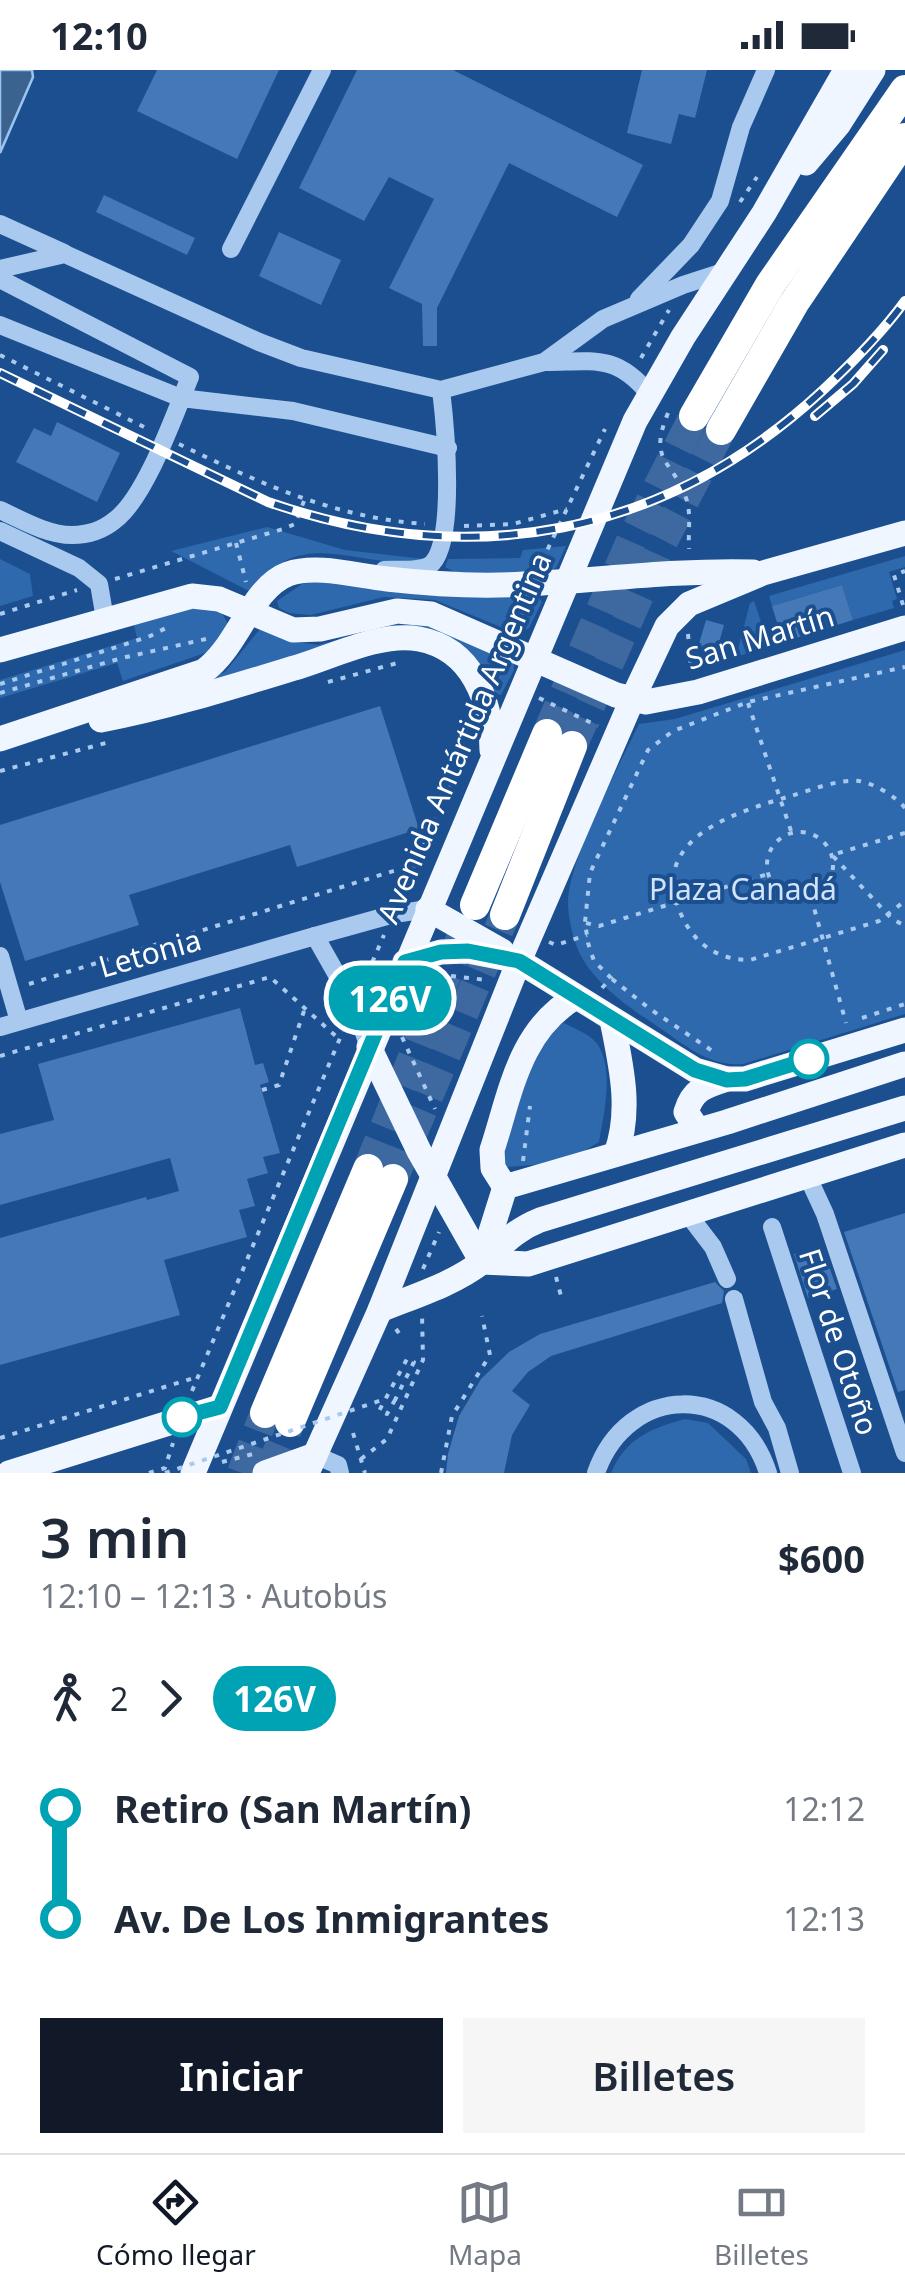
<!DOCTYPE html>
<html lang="es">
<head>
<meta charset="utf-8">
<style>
  body { margin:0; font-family:"Noto Sans",sans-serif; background:#f6f6f7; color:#1f2937; height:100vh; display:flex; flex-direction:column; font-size:38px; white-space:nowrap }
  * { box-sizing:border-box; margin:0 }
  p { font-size:32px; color:#747a83 }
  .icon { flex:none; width:55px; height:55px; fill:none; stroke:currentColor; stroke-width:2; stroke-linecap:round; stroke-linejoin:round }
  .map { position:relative; height:1403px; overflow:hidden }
  .sheet { display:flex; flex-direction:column; background:#fff; flex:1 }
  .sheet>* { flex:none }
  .badge { padding:0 20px; border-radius:32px; font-size:35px; line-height:65px }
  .map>.badge { position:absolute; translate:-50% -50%; box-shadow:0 0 0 5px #fff }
  .legs { display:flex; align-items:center; gap:15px; height:110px; padding:0 40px; font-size:32px }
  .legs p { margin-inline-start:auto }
  .summary { display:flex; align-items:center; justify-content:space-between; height:170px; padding:0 40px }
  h1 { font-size:55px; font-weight:600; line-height:75px }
  .button { display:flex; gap:20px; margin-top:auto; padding:20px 40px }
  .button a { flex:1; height:115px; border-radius:0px; background:#111827; color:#fff; font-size:40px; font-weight:600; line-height:115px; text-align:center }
  .button a+a { background:#f6f6f7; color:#1f2937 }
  ul { padding:0 40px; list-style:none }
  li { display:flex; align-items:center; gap:35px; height:110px; font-size:38px }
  li i { display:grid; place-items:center; width:15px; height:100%; margin:0 12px; background:currentColor }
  li i::after { content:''; width:25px; height:25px; margin:-12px; border:8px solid; border-radius:50%; background:#fff }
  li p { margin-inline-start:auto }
  li:first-child i { background:linear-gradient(#0000 50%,currentColor 0) }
  li:last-child i { background:linear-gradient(currentColor 50%,#0000 0) }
  .status { display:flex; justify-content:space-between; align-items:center; height:70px; padding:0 50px; background:#fff; direction:ltr }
  .status svg { height:28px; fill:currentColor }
  .tabs { display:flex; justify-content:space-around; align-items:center; height:140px; border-top:2px solid #e0e1e3; background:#fff; font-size:28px; color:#747a83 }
  .tabs a { display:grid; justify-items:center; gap:5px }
  .tabs .selected { color:#111827 }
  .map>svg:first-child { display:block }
  .green { fill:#2e69ad }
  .water { fill:#3c6290; stroke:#9cc4f0; stroke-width:2.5 }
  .building { fill:#4478b7 }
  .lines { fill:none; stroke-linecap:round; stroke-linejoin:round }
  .highway-tunnel { stroke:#3d69a0; stroke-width:30; stroke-dasharray:30 15; stroke-linecap:butt }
  .path { stroke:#a9c9ee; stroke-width:4; stroke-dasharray:5 8; stroke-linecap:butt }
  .minor { stroke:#a9c9ee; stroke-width:18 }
  .major { stroke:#f0f6ff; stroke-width:25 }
  .highway { stroke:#fff; stroke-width:30 }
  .rail-casing { stroke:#fff; stroke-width:10 }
  .rail { stroke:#1b4f8f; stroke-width:6; stroke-dasharray:19; stroke-linecap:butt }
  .path-bridge { stroke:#a9c9ee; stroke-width:4; stroke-dasharray:5 8; stroke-linecap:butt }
  .line-1-casing { stroke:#fff; stroke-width:22 }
  .line-1 { stroke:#00a3b4; stroke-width:15 }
  .stop-1-dot { fill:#fff; stroke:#00a3b4; stroke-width:5 }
  .labels { text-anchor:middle; stroke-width:8; stroke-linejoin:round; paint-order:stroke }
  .street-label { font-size:30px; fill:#fff; stroke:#1b4f8f }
  .park-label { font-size:30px; fill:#cfe3fa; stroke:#1b4f8f }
</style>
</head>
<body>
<div class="status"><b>12:10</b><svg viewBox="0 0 49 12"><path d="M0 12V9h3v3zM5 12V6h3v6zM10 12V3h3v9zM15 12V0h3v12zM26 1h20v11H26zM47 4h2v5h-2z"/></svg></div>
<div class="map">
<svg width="905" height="1403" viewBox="0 0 905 1403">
  <rect width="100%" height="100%" fill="#1b4f8f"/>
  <!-- green -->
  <g class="green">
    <path d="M267,457L345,480L424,489C381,502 327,469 285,491C271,498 260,511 249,521L171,481Z"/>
    <path d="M566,476L556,498L540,505L455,502L445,497L448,489L520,488L523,480Z"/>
    <path d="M905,486V497L889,502L897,529L892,531L894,538L853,550L842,515L772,536L769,526Z"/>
    <path d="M0,489L30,504L33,526L0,536Z"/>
    <path d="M314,512L536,524L542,532L529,558L518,564L435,530L384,527L311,545L289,543L279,538L277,531L302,514Z"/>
    <path d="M754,531L769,576L736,587L750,533Z"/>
    <path d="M198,537L220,540L228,554L208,582L123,611L117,593L0,628V610L137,568L134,555Z"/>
    <path d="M430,554L514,593V600L501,625L496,624C484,595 470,576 439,564L159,625L225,602L260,559L284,570L318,575L393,555Z"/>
    <path d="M905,580V944L743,994C708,997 682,973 654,954C628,937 596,914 581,886C574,873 568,849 568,833C568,790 619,696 639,654L675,649Z"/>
    <path d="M564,953C575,959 592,965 598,975C614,1001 604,1044 599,1072L566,1092L508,1097L501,1094L498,1088L539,975L550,958Z"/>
    <path d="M685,1349L708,1353L746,1389L751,1403H611C625,1369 651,1358 685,1349Z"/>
  </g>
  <!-- water -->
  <path class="water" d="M0,0H32L33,7L0,83Z"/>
  <!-- building -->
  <g class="building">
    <path d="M157,0H279L237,89L137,41Z"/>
    <path d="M357,0H453L643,95L617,147L509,93L437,238V276H423L422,234L389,218L434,129L389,107L364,151L299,118Z"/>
    <path d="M642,0H707L695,48L679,44L671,74L627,63Z"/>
    <path d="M104,125L195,168L187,185L96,142Z"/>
    <path d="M279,162L341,190L321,235L259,206Z"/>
    <path d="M57,352L120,383L97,432L16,392L34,358L51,366Z"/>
    <path d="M842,515L853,550L783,572L772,536Z"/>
    <path d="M706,550L724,555L716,583L698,577Z"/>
    <path d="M380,636L419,759L297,797L290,775L129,825L139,855L25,891L0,812V755Z"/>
    <path d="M240,938L255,995L263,993L269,1012L260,1015L280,1083L263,1087L268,1103L247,1109L255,1136L239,1140L247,1167L164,1190L180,1245L0,1295V1168L146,1127L147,1130L179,1121L170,1088L0,1135V1064L54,1050L38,994Z"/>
    <path d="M905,1143V1320L898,1322L844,1162Z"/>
    <path d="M822,1176L837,1219L808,1228L794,1184Z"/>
    <path d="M715,1212L724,1221L722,1233L551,1286L528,1302L512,1321L530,1335L512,1365L504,1403H446L448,1384L459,1346L481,1309L509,1282L540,1264Z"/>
  </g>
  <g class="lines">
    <!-- highway-tunnel -->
    <g class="highway-tunnel">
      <path d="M547,664L631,471L694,346"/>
      <path d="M572,676L663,471L721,360"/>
      <path d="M368,1099L466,856"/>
      <path d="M393,1109L505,845"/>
      <path d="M242,1403L265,1343"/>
      <path d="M269,1403L290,1352"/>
    </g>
    <!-- path -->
    <g class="path">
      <path d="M740,132L757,107"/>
      <path d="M0,285L148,359"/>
      <path d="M641,288L669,240"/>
      <path d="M668,343C647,394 674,389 687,431C691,445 688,464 689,479"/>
      <path d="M179,374C259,413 335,448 425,454"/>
      <path d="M464,456L513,454L567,439"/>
      <path d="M236,473L246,512"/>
      <path d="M542,491L605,359"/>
      <path d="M115,509L283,459L295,454L304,431"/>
      <path d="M903,535L894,505L905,501"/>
      <path d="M0,544L77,520"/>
      <path d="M516,560L525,537"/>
      <path d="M688,564L691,599"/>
      <path d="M328,612L401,592"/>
      <path d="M0,614L148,567L166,558"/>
      <path d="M0,623L122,588L206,569"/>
      <path d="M539,628L598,656"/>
      <path d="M748,633L791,761"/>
      <path d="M0,701L106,673"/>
      <path d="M905,738C897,727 873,713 859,711C838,709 811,720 791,726C728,744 640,773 686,854C700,878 722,890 750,890L879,851L905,831"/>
      <circle cx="800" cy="795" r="33"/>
      <path d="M905,763L832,785L891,848L905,856"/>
      <path d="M402,824L469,673"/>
      <path d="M811,827L846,953"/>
      <path d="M586,853L599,856L768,804"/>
      <path d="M549,872L556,875L587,865"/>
      <path d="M451,906L487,910"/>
      <path d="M612,909L650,939L714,982"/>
      <path d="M29,914L416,794"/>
      <path d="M362,916L384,865"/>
      <path d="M602,918L611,908L594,891L588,873L585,852L590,803L648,680L673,661L748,632L905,597"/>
      <path d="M862,948L905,934"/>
      <path d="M402,967L435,1039"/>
      <path d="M0,986L270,907L339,969"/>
      <path d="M262,1020L279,1015L305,938"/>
      <path d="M523,1091L530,1036"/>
      <path d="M423,1199L439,1162"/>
      <path d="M556,1207L561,1226"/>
      <path d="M396,1259L403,1269"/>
      <path d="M192,1321L343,961"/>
      <path d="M395,1330L387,1344L379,1341L407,1289L414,1292L395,1330L401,1332"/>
      <path d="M353,1363L365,1403"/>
      <path d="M0,1368L197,1307"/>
      <path d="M361,1389L387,1369L423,1290L422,1244"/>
      <path d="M222,1392L253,1384"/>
      <path d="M149,1403L165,1398L173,1373"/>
      <path d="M441,1403L452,1346L490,1285L482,1246"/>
    </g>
    <!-- minor -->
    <g class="minor">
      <path d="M0,154L64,183"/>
      <path d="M231,179L322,0"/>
      <path d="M0,199L65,184L259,272L301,288L441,320L544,292L603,249L683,215L723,202"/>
      <path d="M0,209L190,307C175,343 146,427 115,450C103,460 88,465 72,465C47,465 22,450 0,440"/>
      <path d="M639,229L691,175L720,131L741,57L766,0"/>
      <path d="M0,255L181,328L293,341L448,378"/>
      <path d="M545,292C592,292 616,283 649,324"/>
      <path d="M0,461L79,498L99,514L105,549"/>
      <path d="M384,500C396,499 419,502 430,495C457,476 445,352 441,320"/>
      <path d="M0,886L19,951"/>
      <path d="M0,957L315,866"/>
      <path d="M369,977L354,935L315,866L394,844L428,839"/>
      <path d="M807,1105L825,1144L905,1383"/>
      <path d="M687,1143L713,1177L727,1209"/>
      <path d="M772,1157L852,1403"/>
      <path d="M734,1229L763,1332L777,1358L790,1403"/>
      <path d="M315,1385L338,1395L340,1403"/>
      <path d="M596,1403C627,1313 739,1310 768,1403"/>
    </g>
    <!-- major -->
    <g class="major">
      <path d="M806,93L838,55L873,0"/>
      <path d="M0,580L192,526L219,529L293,560L320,559L397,541L431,544L616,625L646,632L698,622L905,558"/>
      <path d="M101,650C169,637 235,616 301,596C336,585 382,562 419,569C473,579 491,631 492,680"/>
      <path d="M0,669L204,601C238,577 251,518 288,504C317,494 357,506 387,509C432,514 478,517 524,514C603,510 672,500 753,502"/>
      <path d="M428,839L502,881"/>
      <path d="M405,892L441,882L468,881L519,891L695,1000L727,1009H745L905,960"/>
      <path d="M612,950C621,995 632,1040 616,1084"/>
      <path d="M369,977L419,1081L482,1192"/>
      <path d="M698,1060L686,1042C693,1019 705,1016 727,1009"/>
      <path d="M505,1117L493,1098L492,1080C511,1022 519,960 576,927"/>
      <path d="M483,1187L505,1117L727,1052L905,994"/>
      <path d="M482,1192L528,1194L905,1075"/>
      <path d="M380,1240C414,1226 452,1215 482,1192C504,1174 513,1161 540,1150L905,1038"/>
      <path d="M9,1403L220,1337"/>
      <path d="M193,1403L635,351L683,267L764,143L846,0"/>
      <path d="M265,1403L315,1385"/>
      <path d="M307,1403L380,1240L519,891L632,630L667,556L689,534L763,503L905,463"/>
    </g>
    <!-- highway -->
    <g class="highway">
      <path d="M694,346L770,215L905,20"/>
      <path d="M721,360L794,233L905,68"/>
      <path d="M475,835L547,664"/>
      <path d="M505,845L572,676"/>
      <path d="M265,1343L368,1099"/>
      <path d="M290,1352L393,1109"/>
    </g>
    <defs>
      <g id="rail">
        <path d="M0,303L268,432C471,502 664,467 822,321C852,293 881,264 905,231"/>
        <path d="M815,346L853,314L883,280"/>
      </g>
    </defs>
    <!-- rail casing -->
    <use href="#rail" class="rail-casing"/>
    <!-- rail -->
    <use href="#rail" class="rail"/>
    <!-- path-bridge -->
    <path class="path-bridge" d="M165,1403L382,1330"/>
  </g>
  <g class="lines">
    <defs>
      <path id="line-1" d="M182,1347L220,1337L405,892L441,882L468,881L519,891L695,1000L727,1010L745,1009L809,989"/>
    </defs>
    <!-- line-1 casing -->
    <use href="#line-1" class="line-1-casing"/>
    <!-- line-1 -->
    <use href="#line-1" class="line-1"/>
  </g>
  <!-- markers -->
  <g class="stop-1-dot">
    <circle cx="809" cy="989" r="18"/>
    <circle cx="182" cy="1347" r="18"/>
  </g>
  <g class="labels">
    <!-- street labels -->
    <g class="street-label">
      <text transform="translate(760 568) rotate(-17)" y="10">San Martín</text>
      <text transform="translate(465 668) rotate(-67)" y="10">Avenida Antártida Argentina</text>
      <text transform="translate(150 884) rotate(-16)" y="10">Letonia</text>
      <text transform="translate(838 1272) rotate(72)" y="10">Flor de Otoño</text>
    </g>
    <!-- park labels -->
    <g class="park-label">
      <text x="743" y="830">Plaza Canadá</text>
    </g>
  </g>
</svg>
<b class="badge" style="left:390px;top:928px;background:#00a3b4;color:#fff">126V</b>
</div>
<section class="sheet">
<div class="summary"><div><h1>3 min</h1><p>12:10 – 12:13 · Autobús</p></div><b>$600</b></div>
<div class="legs"><svg class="icon" aria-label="walk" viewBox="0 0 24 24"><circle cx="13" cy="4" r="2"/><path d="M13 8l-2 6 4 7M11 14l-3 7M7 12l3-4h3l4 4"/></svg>2<svg class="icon" aria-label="forward" viewBox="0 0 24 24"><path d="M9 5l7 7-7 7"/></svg><b class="badge" style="background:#00a3b4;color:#fff">126V</b></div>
<ul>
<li><i style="color:#00a3b4"></i><b>Retiro (San Martín)</b><p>12:12</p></li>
<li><i style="color:#00a3b4"></i><b>Av. De Los Inmigrantes</b><p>12:13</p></li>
</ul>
<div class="button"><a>Iniciar</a><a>Billetes</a></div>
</section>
<nav class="tabs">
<a class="selected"><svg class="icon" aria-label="directions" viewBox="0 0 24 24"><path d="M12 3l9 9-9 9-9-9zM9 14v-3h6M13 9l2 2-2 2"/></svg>Cómo llegar</a>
<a><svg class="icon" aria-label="map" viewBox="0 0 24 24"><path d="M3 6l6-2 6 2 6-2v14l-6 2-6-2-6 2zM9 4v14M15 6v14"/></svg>Mapa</a>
<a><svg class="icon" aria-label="tickets" viewBox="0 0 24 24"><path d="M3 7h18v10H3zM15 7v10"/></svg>Billetes</a>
</nav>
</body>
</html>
